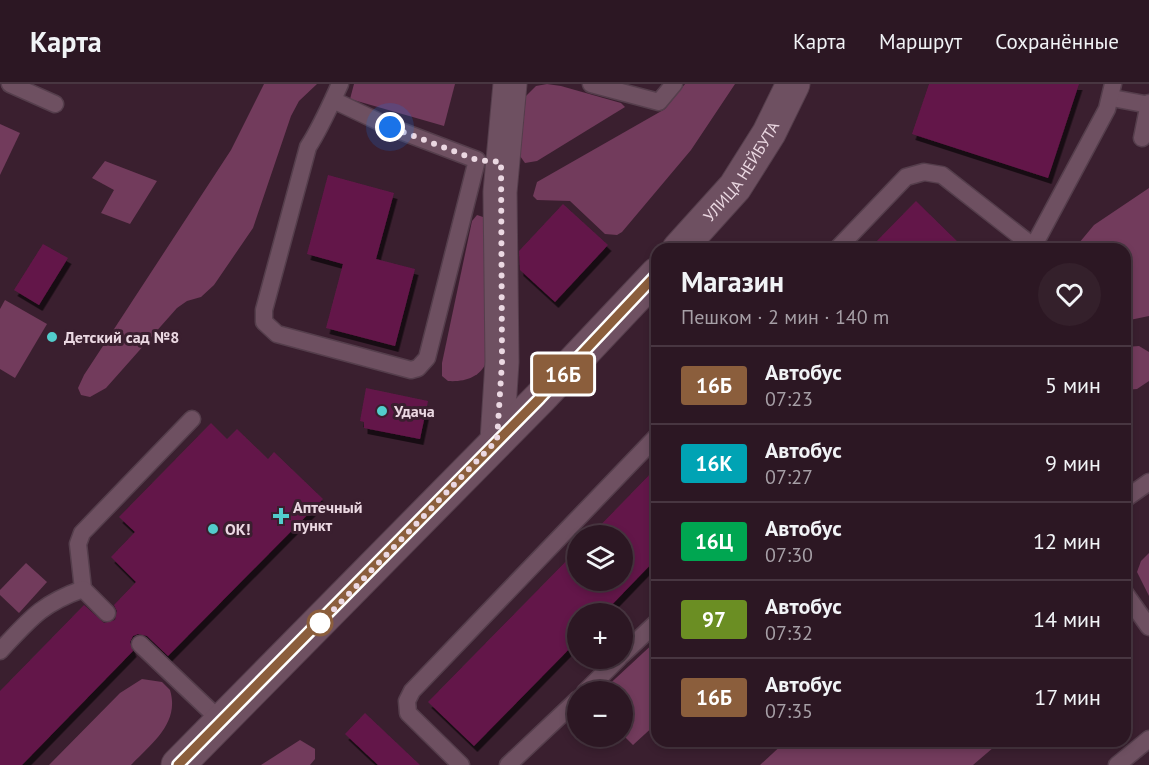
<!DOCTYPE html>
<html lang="ru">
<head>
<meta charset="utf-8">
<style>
  body { margin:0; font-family:"PT Sans",sans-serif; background:#34202b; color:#f1f3f6; height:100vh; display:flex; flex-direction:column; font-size:22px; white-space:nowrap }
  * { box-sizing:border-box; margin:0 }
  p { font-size:20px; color:#a69fa6 }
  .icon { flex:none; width:33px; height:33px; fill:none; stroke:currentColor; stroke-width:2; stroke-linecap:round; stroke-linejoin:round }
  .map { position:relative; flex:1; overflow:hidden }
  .details { position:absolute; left:651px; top:159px; width:480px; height:504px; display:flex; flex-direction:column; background:#2c1723; border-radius:18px; box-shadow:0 3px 9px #0003,0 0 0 2px #483641 }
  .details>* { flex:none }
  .badge { padding:0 12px; border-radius:4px; font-size:21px; line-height:39px }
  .buttons { position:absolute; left:567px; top:441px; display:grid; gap:12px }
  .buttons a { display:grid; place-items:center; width:66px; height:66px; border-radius:50%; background:#2c1723; box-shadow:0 3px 9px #0003,0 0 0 2px #483641; font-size:30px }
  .you { position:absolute; width:30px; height:30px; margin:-15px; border:4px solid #fff; border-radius:50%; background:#1a73e8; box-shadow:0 0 0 9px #1a73e833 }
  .map>.badge { position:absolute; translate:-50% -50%; box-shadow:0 0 0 3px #fff }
  .round { display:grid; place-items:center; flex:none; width:63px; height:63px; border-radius:32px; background:#34202b }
  .summary { display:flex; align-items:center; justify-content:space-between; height:102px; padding:0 30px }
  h1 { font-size:28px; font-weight:800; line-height:45px }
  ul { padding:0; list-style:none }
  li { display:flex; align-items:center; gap:18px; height:78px; padding:0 30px; border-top:2px solid #483641 }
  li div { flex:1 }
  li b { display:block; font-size:22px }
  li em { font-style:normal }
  li .badge { min-width:66px; font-weight:700; text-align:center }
  header { display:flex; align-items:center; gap:36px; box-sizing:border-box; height:84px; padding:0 30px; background:#2c1723; border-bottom:2px solid #483641 }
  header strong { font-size:28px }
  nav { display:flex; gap:33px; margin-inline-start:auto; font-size:21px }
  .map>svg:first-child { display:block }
  .green { fill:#723b5c }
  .building { fill:#631749; filter:url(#shadow) }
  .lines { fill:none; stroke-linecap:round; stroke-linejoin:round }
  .service-casing { stroke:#553e4c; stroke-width:19 }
  .minor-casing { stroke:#553e4c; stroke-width:35 }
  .tertiary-casing { stroke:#553e4c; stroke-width:35 }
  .service { stroke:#6e5061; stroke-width:16 }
  .minor { stroke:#6e5061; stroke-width:33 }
  .tertiary { stroke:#6e5061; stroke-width:33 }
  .line-casing { stroke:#fff; stroke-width:14 }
  .line { stroke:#8b5e3c; stroke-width:9 }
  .walk { stroke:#ebd8e2; stroke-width:6; stroke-dasharray:0 10.8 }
  .poi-dot { fill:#52cdcc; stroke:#3a1f2f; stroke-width:2 }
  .stop-dot { fill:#fff; stroke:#8b5e3c; stroke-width:3 }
  .labels { text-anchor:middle; stroke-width:6; stroke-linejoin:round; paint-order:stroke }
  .street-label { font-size:16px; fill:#ebd8e2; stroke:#3a1f2f }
  .poi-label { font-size:16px; font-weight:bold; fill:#ebd8e2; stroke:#3a1f2f; text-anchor:start }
</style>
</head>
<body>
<header>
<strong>Карта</strong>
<nav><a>Карта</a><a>Маршрут</a><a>Сохранённые</a></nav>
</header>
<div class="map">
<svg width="1149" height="681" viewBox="0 0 1149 681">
  <defs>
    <filter id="shadow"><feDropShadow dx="3.5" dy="6" stdDeviation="0" flood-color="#0009"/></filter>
  </defs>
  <rect width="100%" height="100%" fill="#3a1f2f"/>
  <!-- green -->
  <g class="green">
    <path d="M264,0H317L299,17L291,32L253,144L214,201L201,213L187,217L177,224L106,304L90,313L81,311L78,304L84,291L231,66Z"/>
    <path d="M354,0H455L444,42L350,15Z"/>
    <path d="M547,0L561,2L621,19L625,23L537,77L525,79L520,72L526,12L536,2Z"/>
    <path d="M685,0H735L691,66L622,148L617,151L605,150L570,117L537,116L533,112L537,98L665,25Z"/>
    <path d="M0,40L20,49L0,91Z"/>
    <path d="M105,77L157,97L130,140L101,129L114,106L92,94Z"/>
    <path d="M1149,104V232L1125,237V165H1074L1094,141Z"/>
    <path d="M477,131L486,134L487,277C480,294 464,298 448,297L442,292V279L472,137Z"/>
    <path d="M5,216L47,240L15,294L0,285V225Z"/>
    <path d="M1139,262L1149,268V297L1137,305L1125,306V263Z"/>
    <path d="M1149,469V512L1137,488L1141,477Z"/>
    <path d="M26,479L47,498L19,529L0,511V506Z"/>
    <path d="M657,556V639L633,661L623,651L622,608L602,607Z"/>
    <path d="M142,595L162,598L170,606C180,639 152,659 131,681H49L120,609Z"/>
    <path d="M300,656L315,665V675L310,681H261Z"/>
    <path d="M786,657H989L994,663L973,681H760Z"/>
  </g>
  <!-- building -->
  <g class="building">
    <path d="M929,0H1079L1048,94L912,50Z"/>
    <path d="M328,91L394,109L376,175L415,185L395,262L326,244L343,180L307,170Z"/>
    <path d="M916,117L965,165H869Z"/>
    <path d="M563,120L608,161L555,218L520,186L519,167Z"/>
    <path d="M43,160L68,174L39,221L14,206Z"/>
    <path d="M366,304L428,317L420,355L364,344V338L360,337Z"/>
    <path d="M211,339L227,355L237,345L268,375L274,368L323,415L168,572L147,552L138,550L133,552L130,558L133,567L22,681H0V607L84,521L104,539L115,536L117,527L114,521L136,498L111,473L135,448L119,433Z"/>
    <path d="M657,383V474L603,530H578V556L474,662L428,618L578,465V496H622V452H590Z"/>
    <path d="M365,629L420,681H378L345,650Z"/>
  </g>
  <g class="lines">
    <defs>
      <g id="service">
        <path d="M10,0L55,20"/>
        <path d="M591,0L659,18L674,0"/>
        <path d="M1112,14L1149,21"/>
        <path d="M333,16L390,43L477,76L427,274L418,284L411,286L277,250L264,238V226L308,63C321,43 330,22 340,0"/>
        <path d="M1142,54L1149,19"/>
        <path d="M837,165L906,93L924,88L942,91L1034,163"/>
        <path d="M1032,165L1107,25L1113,0"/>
        <path d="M1125,415L1149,398"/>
        <path d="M83,505L78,460L82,449L192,335"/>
        <path d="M1125,509L1149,543"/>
        <path d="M140,560L221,637"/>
        <path d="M0,567C30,535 41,520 83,505L107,529"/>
        <path d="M622,571L657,538"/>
        <path d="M585,608L619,574"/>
        <path d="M461,681L408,629L407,617L412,607L657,352"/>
        <path d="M508,681L578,615"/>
        <path d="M1117,681L1149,655"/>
      </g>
      <path id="minor" d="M497,356L502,278L500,108L510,0"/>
      <g id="tertiary">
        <path id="s1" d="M679,165L735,103L769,49L793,0"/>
        <path d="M178,681L540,314L657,190"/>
      </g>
    </defs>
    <!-- service casing -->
    <use href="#service" class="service-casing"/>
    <!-- minor casing -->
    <use href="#minor" class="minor-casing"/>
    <!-- tertiary casing -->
    <use href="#tertiary" class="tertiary-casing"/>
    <!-- service -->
    <use href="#service" class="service"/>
    <!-- minor -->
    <use href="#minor" class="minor"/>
    <!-- tertiary -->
    <use href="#tertiary" class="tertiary"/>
  </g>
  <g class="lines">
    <defs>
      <path id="line" d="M178,681L540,314L657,190"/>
    </defs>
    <!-- line casing -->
    <use href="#line" class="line-casing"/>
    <!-- line -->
    <use href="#line" class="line"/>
    <!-- walk -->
    <path class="walk" d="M320,539L316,544L497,356L502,278L501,78L477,76L390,43"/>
  </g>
  <!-- markers -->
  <g class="poi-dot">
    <circle cx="52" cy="253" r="6"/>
    <circle cx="382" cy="327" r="6"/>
    <path d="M278 423h6v6h6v6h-6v6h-6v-6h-6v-6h6z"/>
    <circle cx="213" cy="445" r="6"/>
  </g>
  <circle class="stop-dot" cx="320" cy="539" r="12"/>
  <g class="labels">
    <!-- street labels -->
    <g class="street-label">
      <text dy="6" stroke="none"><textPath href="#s1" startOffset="100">УЛИЦА НЕЙБУТА</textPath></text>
    </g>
    <!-- poi labels -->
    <g class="poi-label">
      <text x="64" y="259">Детский сад №8</text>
      <text x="394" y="333">Удача</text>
      <text x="293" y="429">Аптечный<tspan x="293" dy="18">пункт</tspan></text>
      <text x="225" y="451">ОК!</text>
    </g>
  </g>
</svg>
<div class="buttons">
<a><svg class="icon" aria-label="layers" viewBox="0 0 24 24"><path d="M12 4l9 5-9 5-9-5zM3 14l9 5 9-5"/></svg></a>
<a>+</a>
<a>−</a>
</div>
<div class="you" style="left:390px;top:43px"></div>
<b class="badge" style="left:563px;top:290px;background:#8b5e3c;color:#fff">16Б</b>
<section class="details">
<div class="summary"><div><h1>Магазин</h1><p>Пешком · 2 мин · 140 m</p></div><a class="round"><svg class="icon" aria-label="heart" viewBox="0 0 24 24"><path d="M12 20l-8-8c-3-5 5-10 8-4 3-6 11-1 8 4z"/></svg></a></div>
<ul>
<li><span class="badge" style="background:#8b5e3c;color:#fff">16Б</span><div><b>Автобус</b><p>07:23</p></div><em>5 мин</em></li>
<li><span class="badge" style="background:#00a3b4;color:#fff">16К</span><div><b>Автобус</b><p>07:27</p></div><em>9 мин</em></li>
<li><span class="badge" style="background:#00a651;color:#fff">16Ц</span><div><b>Автобус</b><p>07:30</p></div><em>12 мин</em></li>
<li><span class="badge" style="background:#6b8e23;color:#fff">97</span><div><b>Автобус</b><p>07:32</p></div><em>14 мин</em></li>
<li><span class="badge" style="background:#8b5e3c;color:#fff">16Б</span><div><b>Автобус</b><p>07:35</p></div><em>17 мин</em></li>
</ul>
</section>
</div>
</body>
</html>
